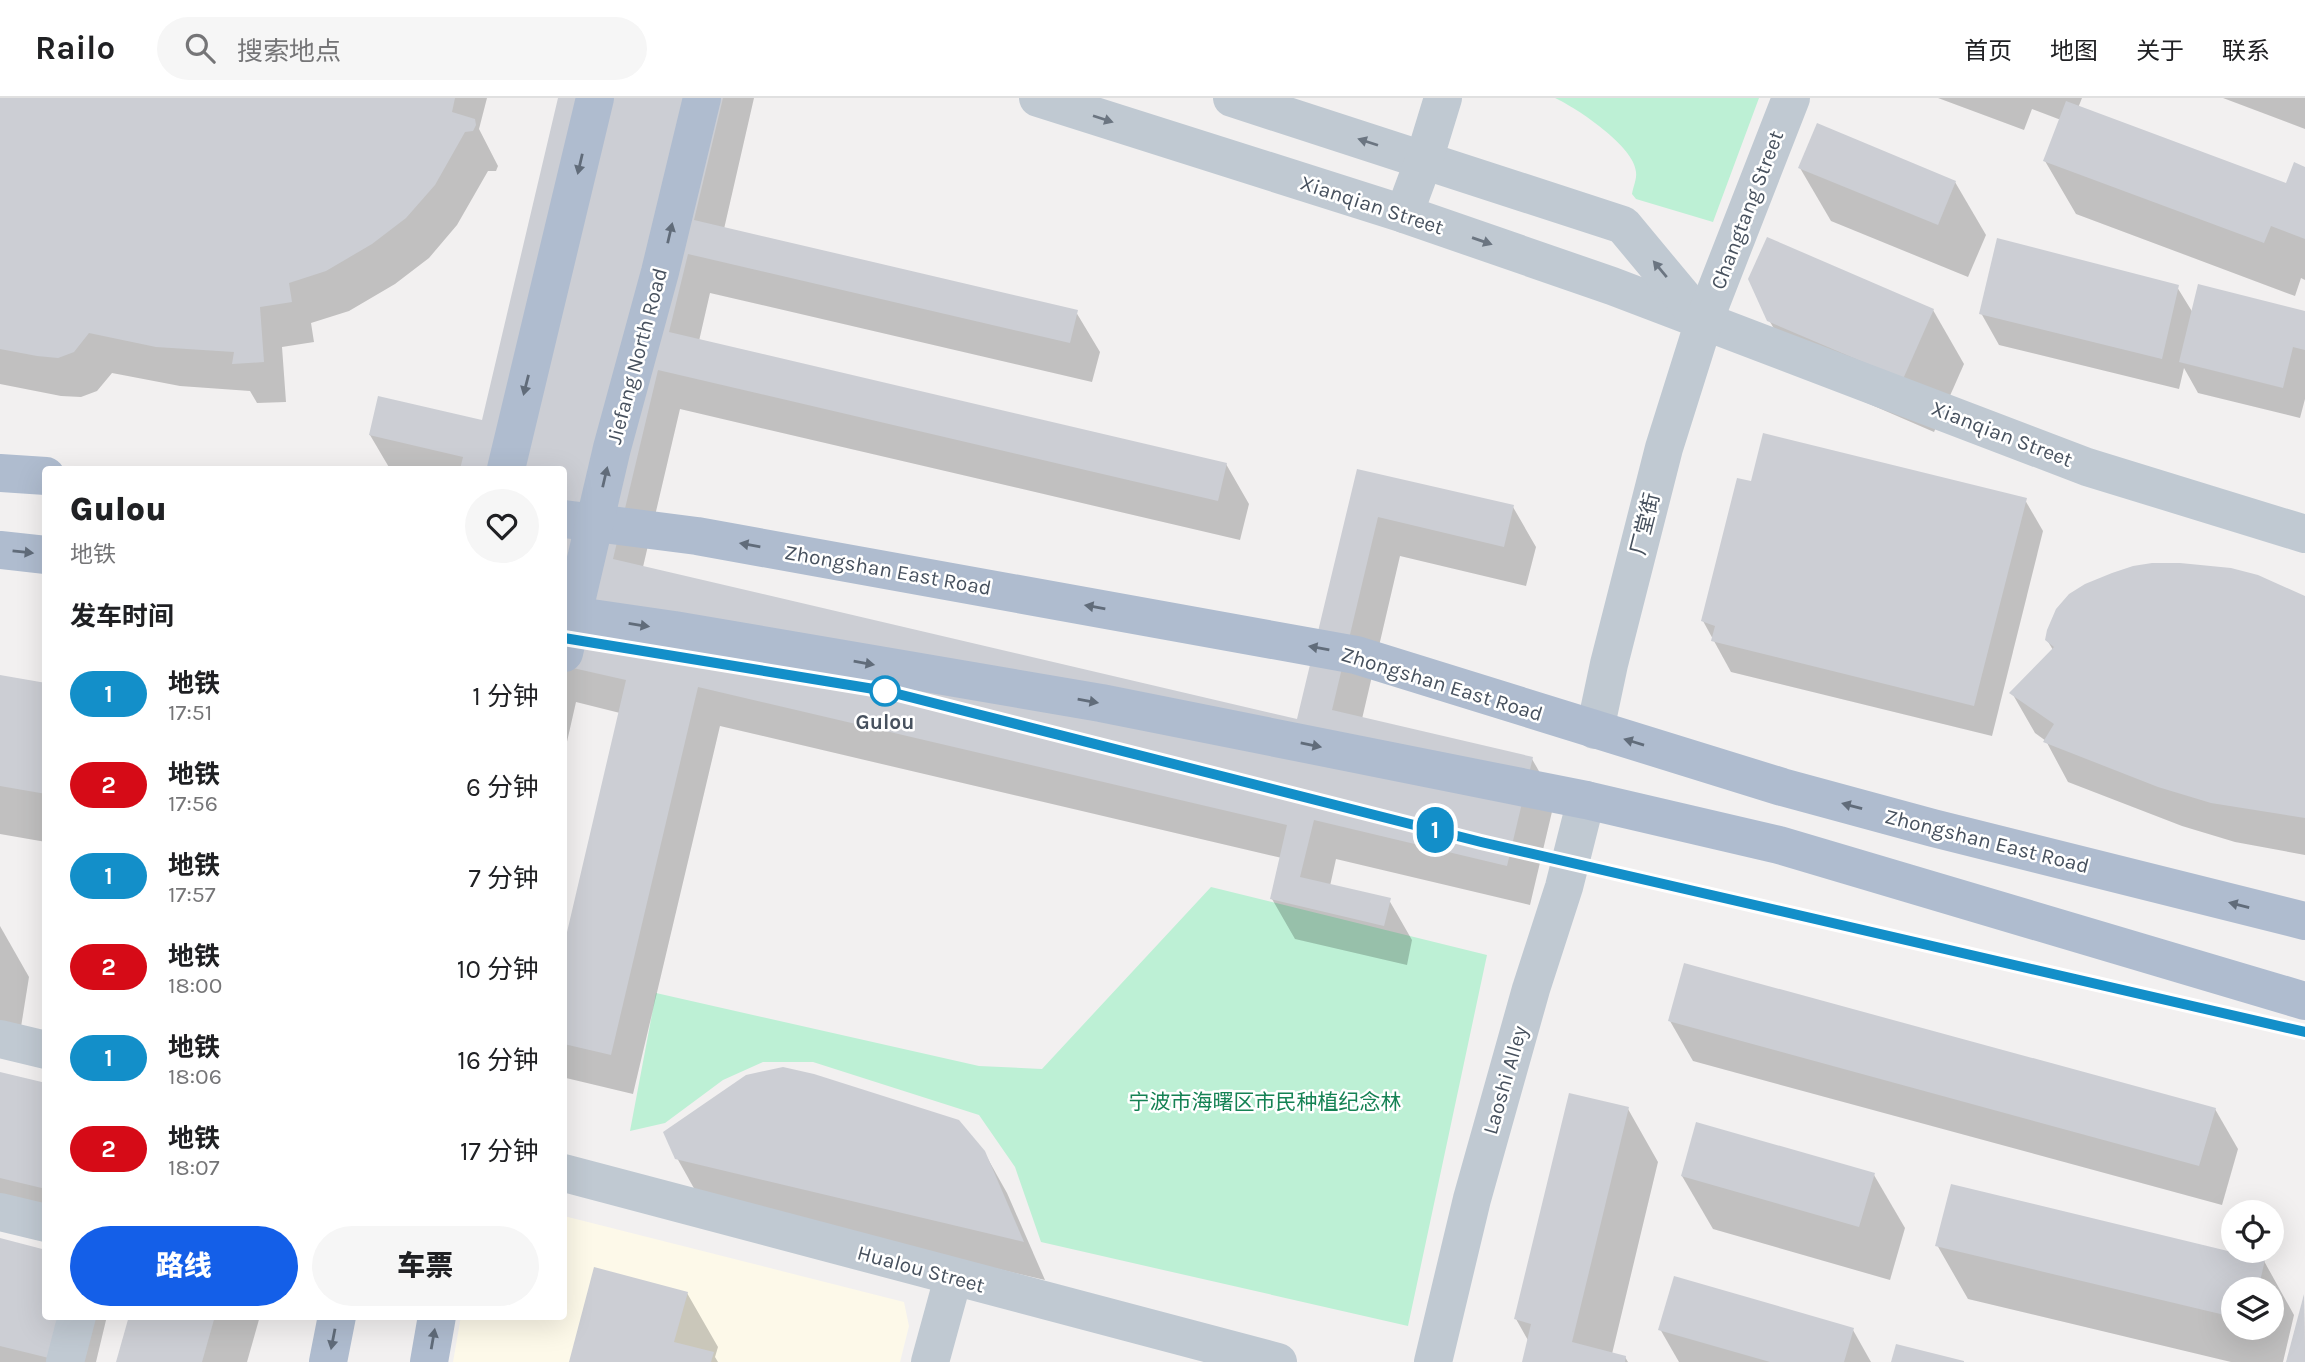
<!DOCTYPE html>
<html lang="zh">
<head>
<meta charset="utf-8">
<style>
  body { margin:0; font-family:Karla,"Noto Sans SC",sans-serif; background:#f6f6f6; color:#202124; height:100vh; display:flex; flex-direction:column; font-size:26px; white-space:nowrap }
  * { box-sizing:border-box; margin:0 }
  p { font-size:23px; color:#757577 }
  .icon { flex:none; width:38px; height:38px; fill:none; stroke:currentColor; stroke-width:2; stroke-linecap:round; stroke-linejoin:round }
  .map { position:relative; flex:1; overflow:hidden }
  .details { position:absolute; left:42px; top:368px; width:525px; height:854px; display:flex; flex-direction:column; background:#fff; border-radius:7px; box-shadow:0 7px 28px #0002 }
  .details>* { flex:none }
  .badge { padding:0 14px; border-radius:23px; font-size:24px; line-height:46px }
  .fabs { position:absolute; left:2221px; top:1102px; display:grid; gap:14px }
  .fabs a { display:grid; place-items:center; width:63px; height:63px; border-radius:50%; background:#fff; box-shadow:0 7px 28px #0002; font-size:35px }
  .map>.badge { position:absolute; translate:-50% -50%; box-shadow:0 0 0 4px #fff }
  h2 { padding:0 28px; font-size:26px; line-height:63px }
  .round { display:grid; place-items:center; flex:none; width:74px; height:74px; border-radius:37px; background:#f6f6f6 }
  .summary { display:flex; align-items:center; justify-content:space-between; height:119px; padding:0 28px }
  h1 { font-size:33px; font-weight:800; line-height:52px }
  .button { display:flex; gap:14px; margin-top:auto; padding:14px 28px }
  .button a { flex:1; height:80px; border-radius:42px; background:#145fe8; color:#fff; font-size:28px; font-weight:800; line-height:80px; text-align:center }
  .button a+a { background:#f6f6f6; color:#202124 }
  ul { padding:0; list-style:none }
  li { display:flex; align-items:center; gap:21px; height:91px; padding:0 28px }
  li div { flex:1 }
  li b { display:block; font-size:26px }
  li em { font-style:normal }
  li .badge { min-width:77px; font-weight:700; text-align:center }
  header { display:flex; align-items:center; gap:42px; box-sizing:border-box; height:98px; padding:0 35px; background:#fff; border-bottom:2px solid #e0e0e0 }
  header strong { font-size:33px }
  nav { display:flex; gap:38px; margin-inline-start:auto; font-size:24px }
  .search { width:490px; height:63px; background:#f6f6f6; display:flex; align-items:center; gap:18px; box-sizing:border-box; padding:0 24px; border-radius:38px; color:#757577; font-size:26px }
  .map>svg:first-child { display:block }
  .commercial { fill:#fdf9e9 }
  .green { fill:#bdf0d5 }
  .shadow { fill:#0003; fill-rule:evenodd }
  .building { fill:#ccced4 }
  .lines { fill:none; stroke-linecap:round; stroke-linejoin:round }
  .minor { stroke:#c0c9d2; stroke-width:38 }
  .major { stroke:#afbccf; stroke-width:38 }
  .oneway { fill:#6b7581 }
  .oneway2 { fill:#616c7a }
  .line-casing { stroke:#fff; stroke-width:16 }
  .line { stroke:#138fc9; stroke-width:10 }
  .stop-dot { fill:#fff; stroke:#138fc9; stroke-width:3.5 }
  .labels { text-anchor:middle; stroke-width:5; stroke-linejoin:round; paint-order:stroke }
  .street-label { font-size:21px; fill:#47515e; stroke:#fff }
  .stop-label { font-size:21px; font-weight:bold; fill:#47515e; stroke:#fff }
  .park-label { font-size:21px; fill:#158254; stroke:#fff }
</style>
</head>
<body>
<header>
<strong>Railo</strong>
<div class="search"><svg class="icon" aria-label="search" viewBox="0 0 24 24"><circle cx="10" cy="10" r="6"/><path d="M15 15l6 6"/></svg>搜索地点</div>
<nav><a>首页</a><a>地图</a><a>关于</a><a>联系</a></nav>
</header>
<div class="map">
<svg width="2305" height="1264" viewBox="0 0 2305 1264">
  <rect width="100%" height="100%" fill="#f2f0f0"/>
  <!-- commercial -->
  <path class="commercial" d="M564,1118L904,1204L909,1228L900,1264H453L461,1218H564Z"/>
  <!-- green -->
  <g class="green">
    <path d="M1555,0H1759L1713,124L1636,101L1632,96C1633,89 1637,81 1636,74C1635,49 1577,10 1555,0Z"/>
    <path d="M1211,789L1487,857L1408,1228L1041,1144L1015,1069L979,1017L813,964H763L723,982L665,1025L630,1033L656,895L979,968L1042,971Z"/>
  </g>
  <!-- shadow -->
  <g class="shadow">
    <path d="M0,0H487L479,31L498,68L496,73H488L457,127L429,160L395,186L349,213L311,225L314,244L282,249L286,304L257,305L250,293L180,288L112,275L97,293L81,299L61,298L0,286Z"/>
    <path d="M560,0H754L724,131L1076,214L1100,254L1092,284L710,195L699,243L1226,366L1249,406L1240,442L680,311L643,469L1299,623L1358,373L1513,409L1536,449L1526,488L1400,458L1362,621L1532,661L1555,701L1530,807L1336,761L1330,788L1389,802L1412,842L1407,867L1295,841L1272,801L1282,760L720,628L633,996L566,980L564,976V854L620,615L576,604L564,657V371H390L370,337L484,324Z"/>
    <path d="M1938,0H2082L2078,10L2287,87L2305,70V182L2301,180L2295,198L2076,116L2045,63L2061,22L2032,11L2024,32Z"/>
    <path d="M2223,0H2305V31Z"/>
    <path d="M1800,70L1955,84L1986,137L1968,179L1831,123Z"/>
    <path d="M2177,189L2193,215L2305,214V301L2300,320L2198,295L2184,270L2179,291L1999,247L1981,215Z"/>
    <path d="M1933,212L1964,266L1934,334L1800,276L1769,222Z"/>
    <path d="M2025,402L2043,433L1992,638L1731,574L1703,523Z"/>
    <path d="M2305,500V757L2235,744L2182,728L2068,684L2046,643L2035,635L2012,595L2053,552L2047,542Z"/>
    <path d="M0,579L46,586V744L0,736Z"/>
    <path d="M0,828L29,879L17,954L0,951Z"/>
    <path d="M1670,923L2215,1011L2238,1051L2222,1107L1693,963Z"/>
    <path d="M0,976L46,987V1136L0,1125Z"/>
    <path d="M1628,1011L1658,1064L1612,1256L1625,1259L1628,1264H1524L1529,1244L1516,1221Z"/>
    <path d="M984,1054L1007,1095L1045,1182L700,1101L677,1060Z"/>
    <path d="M1874,1077L1905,1130L1890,1182L1713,1131L1682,1078Z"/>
    <path d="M0,1142L46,1218H107L96,1264H0Z"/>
    <path d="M1937,1147L2264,1163L2294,1217L2283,1264H2231L1968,1201ZM2233,1192H2272V1230H2233Z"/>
    <path d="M687,1195L718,1249L715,1259L718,1264H571Z"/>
    <path d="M2304,1202L2305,1264H2288Z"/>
    <path d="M131,1218H260L247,1264H118Z"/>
    <path d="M1660,1231L1853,1232L1871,1264H1679Z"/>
  </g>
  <!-- building -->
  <g class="building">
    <path d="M0,0H455L452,14L475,21L476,27L473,33L465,34L435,87L406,120L372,146L326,173L289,185L292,204L260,209L264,264L232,266L234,254L156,249L89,235L74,254L58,260L37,258L0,251Z"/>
    <path d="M558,0H723L694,122L1078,212L1070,245L688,156L669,234L1227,365L1218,403L658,272L613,461L1297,621L1357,371L1514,407L1504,449L1378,419L1332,612L1533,659L1507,768L1314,722L1300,779L1391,800L1384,828L1270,801L1287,727L698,589L611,957L564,946V847L626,582L564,568V371H460L463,359L369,337L378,298L482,322Z"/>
    <path d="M2066,3L2286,85L2294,64L2305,69V141L2271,128L2264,145L2043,63Z"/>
    <path d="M1817,25L1956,83L1938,127L1798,70Z"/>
    <path d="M1767,139L1934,211L1903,281L1767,223L1748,181Z"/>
    <path d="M1997,140L2179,187L2162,261L1979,216Z"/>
    <path d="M2198,186L2305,213V252L2293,249L2283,290L2179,264Z"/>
    <path d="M1763,335L2027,400L1974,608L1711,543L1715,528L1701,523L1737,380L1751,383Z"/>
    <path d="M2152,465H2180L2231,470L2258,477L2305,498V720L2211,705L2158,689L2043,644L2054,626L2009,595L2054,549L2045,542L2047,532L2056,511L2069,496L2085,486L2112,475L2133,468Z"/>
    <path d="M0,577L46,585V696L0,688Z"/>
    <path d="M1684,865L2216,1010L2199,1068L1668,923Z"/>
    <path d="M783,969L814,976L959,1022L985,1053L1024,1144L675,1061L663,1034L746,977Z"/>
    <path d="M0,974L46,985V1091L0,1080Z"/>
    <path d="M1569,995L1629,1009L1572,1244L1626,1258L1625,1264H1522L1531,1226L1514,1221Z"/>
    <path d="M1696,1024L1875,1075L1859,1129L1681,1078Z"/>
    <path d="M1951,1086L2265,1162L2258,1192H2233V1219L1935,1148Z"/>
    <path d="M0,1140L46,1152V1218H64L53,1261L0,1248Z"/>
    <path d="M594,1169L688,1194L674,1244L714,1254L711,1264H569Z"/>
    <path d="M1674,1178L1854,1230L1844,1264H1770L1658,1232Z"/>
    <path d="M2304,1196L2305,1264H2286Z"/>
    <path d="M129,1218H215L202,1264H116Z"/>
    <path d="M1896,1246L1964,1263V1264H1891Z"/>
  </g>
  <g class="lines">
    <!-- minor -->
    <g class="minor">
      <path d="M1038,0L1404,116L1612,188L2087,369L2305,436"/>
      <path d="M1232,0L1623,127L1702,222"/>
      <path d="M1404,116L1424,62L1443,0"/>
      <path d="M1595,632L1609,566L1664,350L1704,223L1791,0"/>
      <path d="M0,941L46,952"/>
      <path d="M564,1075L1278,1264"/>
      <path d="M0,1114L46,1125"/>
      <path d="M65,1264L77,1218"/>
      <path d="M930,1264L953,1180"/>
      <path d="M1433,1264L1472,1101L1531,891L1564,789L1586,702"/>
    </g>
    <!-- major -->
    <g class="major">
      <path d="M506,371L595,0"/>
      <path d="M0,375L46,378"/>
      <path d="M564,421L697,438L1356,557L1782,689L1933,730L2305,823"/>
      <path d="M0,452L46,457"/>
      <path d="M564,516L674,532L1101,605L1586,702L1779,747L2305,903"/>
      <path d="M564,555L612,350L660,174L702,0"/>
      <path d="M328,1264L337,1218"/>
      <path d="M429,1264L437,1218"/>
    </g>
  </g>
  <!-- one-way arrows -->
  <defs><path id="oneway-solid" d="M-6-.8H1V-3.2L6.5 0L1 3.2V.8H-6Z" transform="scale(1.75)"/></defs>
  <g class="oneway">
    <use href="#oneway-solid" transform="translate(1103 21) rotate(18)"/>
    <use href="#oneway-solid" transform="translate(1368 44) rotate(-162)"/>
    <use href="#oneway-solid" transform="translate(1482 143) rotate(19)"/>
    <use href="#oneway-solid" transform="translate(1660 171) rotate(-130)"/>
  </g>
  <g class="oneway2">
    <use href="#oneway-solid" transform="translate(580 66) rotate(103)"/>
    <use href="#oneway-solid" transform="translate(670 135) rotate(-77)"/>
    <use href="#oneway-solid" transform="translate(526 287) rotate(104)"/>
    <use href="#oneway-solid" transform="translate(605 379) rotate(-77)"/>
    <use href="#oneway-solid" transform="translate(750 447) rotate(-170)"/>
    <use href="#oneway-solid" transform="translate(23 454) rotate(6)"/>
    <use href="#oneway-solid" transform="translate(1095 509) rotate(-170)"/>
    <use href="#oneway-solid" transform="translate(639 527) rotate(9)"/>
    <use href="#oneway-solid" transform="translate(1319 550) rotate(-170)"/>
    <use href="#oneway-solid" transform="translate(864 565) rotate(10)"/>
    <use href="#oneway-solid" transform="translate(1088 603) rotate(10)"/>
    <use href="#oneway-solid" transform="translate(1634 644) rotate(-163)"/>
    <use href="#oneway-solid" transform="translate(1311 647) rotate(11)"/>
    <use href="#oneway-solid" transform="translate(1852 708) rotate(-165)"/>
    <use href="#oneway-solid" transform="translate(2239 807) rotate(-166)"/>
    <use href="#oneway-solid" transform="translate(333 1241) rotate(101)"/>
    <use href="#oneway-solid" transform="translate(433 1241) rotate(-80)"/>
  </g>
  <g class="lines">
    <defs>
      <path id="line" d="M564,540L886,593L1481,744L2305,934"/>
    </defs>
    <!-- line casing -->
    <use href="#line" class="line-casing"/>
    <!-- line -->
    <use href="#line" class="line"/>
  </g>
  <!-- markers -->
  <circle class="stop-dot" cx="885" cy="593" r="14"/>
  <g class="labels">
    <!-- street labels -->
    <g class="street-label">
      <text transform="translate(1372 107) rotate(18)" y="7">Xianqian Street</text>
      <text transform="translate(1747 112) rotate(-69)" y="7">Changtang Street</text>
      <text transform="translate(637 258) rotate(-75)" y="7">Jiefang North Road</text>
      <text transform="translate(2002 336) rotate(21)" y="7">Xianqian Street</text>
      <text transform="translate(1645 426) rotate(-76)" y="7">厂堂街</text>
      <text transform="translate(888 472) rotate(10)" y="7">Zhongshan East Road</text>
      <text transform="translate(1442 586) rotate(17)" y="7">Zhongshan East Road</text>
      <text transform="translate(1987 743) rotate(14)" y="7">Zhongshan East Road</text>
      <text transform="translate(1505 982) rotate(-74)" y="7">Laoshi Alley</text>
      <text transform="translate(921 1171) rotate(15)" y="7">Hualou Street</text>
    </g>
    <!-- stop labels -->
    <g class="stop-label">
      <text x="885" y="631">Gulou</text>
    </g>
    <!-- park labels -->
    <g class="park-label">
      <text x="1265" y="1011">宁波市海曙区市民种植纪念林</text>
    </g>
  </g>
</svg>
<div class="fabs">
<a><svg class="icon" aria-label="locate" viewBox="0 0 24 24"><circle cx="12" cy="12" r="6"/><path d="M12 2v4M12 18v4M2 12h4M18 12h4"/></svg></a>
<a><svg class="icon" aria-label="layers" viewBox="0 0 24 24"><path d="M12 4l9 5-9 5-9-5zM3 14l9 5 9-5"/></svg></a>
</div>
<b class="badge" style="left:1435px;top:732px;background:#138fc9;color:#fff">1</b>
<section class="details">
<div class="summary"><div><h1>Gulou</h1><p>地铁</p></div><a class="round"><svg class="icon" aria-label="heart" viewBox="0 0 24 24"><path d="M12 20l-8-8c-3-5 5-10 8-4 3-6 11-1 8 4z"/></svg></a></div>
<h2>发车时间</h2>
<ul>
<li><span class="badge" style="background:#138fc9;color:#fff">1</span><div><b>地铁</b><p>17:51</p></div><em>1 分钟</em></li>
<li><span class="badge" style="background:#d60b17;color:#fff">2</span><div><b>地铁</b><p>17:56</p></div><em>6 分钟</em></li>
<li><span class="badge" style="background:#138fc9;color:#fff">1</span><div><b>地铁</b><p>17:57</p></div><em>7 分钟</em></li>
<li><span class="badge" style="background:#d60b17;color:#fff">2</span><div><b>地铁</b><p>18:00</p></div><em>10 分钟</em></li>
<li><span class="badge" style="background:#138fc9;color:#fff">1</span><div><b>地铁</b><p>18:06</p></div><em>16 分钟</em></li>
<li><span class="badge" style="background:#d60b17;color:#fff">2</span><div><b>地铁</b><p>18:07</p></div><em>17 分钟</em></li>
</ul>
<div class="button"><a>路线</a><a>车票</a></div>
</section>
</div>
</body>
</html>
